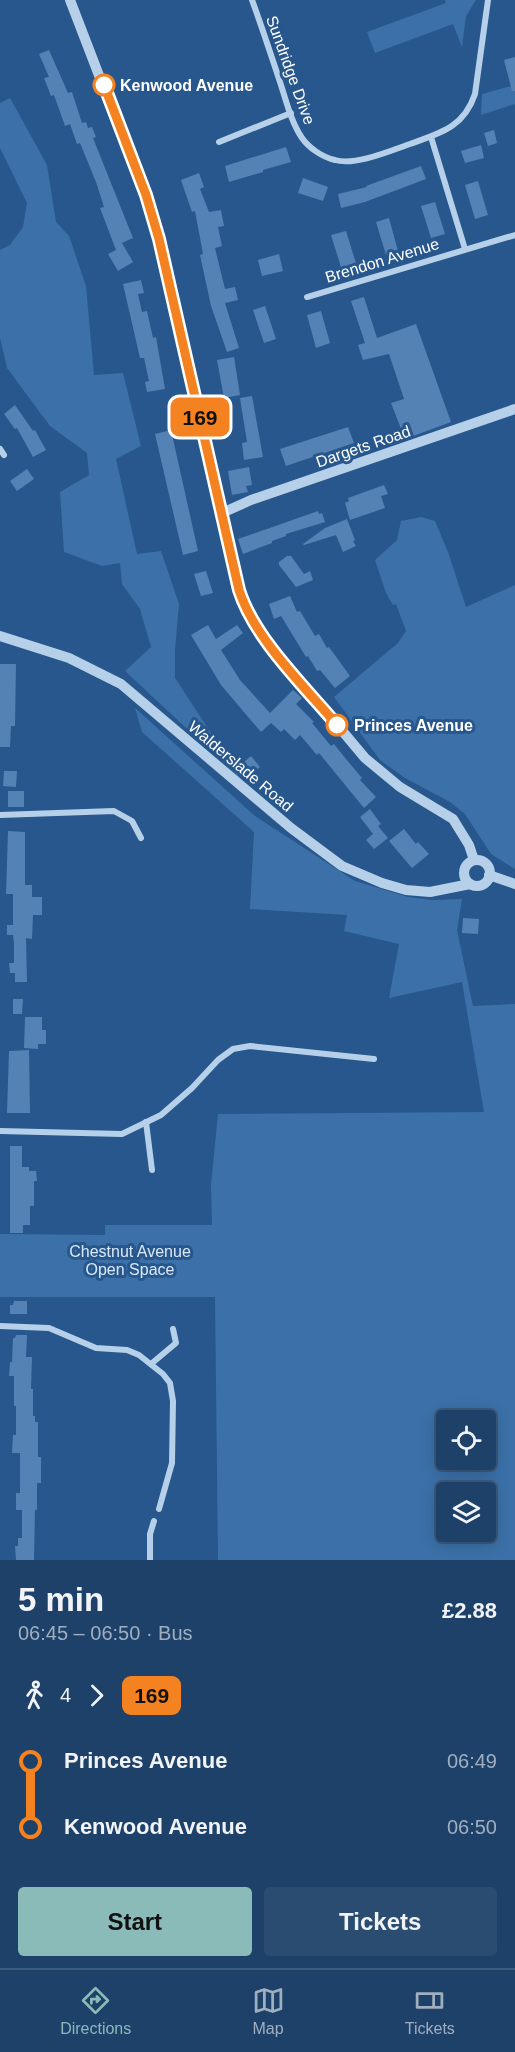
<!DOCTYPE html>
<html lang="en">
<head>
<meta charset="utf-8">
<style>
  body { margin:0; font-family:Arial,sans-serif; background:#2a4c71; color:#f1f3f6; height:100vh; display:flex; flex-direction:column; font-size:22px; white-space:nowrap }
  * { box-sizing:border-box; margin:0 }
  p { font-size:20px; color:#a0afc0 }
  .icon { flex:none; width:33px; height:33px; fill:none; stroke:currentColor; stroke-width:2; stroke-linecap:round; stroke-linejoin:round }
  .map { position:relative; height:1560px; overflow:hidden }
  .sheet { display:flex; flex-direction:column; background:#1d4169; flex:1 }
  .sheet>* { flex:none }
  .badge { padding:0 12px; border-radius:9px; font-size:21px; line-height:39px }
  .controls { position:absolute; left:436px; top:1410px; display:grid; gap:12px }
  .controls a { display:grid; place-items:center; width:60px; height:60px; border-radius:6px; background:#1d4169; box-shadow:0 3px 15px #0003,0 0 0 2px #3b5a7d; font-size:30px }
  .map>.badge { position:absolute; translate:-50% -50%; box-shadow:0 0 0 3px #fff }
  .legs { display:flex; align-items:center; gap:9px; height:66px; padding:0 18px; font-size:20px }
  .legs p { margin-inline-start:auto }
  .head { display:flex; align-items:center; justify-content:space-between; height:102px; padding:0 18px }
  h1 { font-size:33px; font-weight:700; line-height:45px }
  .button { display:flex; gap:12px; margin-top:auto; padding:12px 18px }
  .button a { flex:1; height:69px; border-radius:6px; background:#8bbbb9; color:#111; font-size:24px; font-weight:700; line-height:69px; text-align:center }
  .button a+a { background:#2a4c71; color:#f1f3f6 }
  ul { padding:0 18px; list-style:none }
  li { display:flex; align-items:center; gap:21px; height:66px; font-size:22px }
  li i { display:grid; place-items:center; width:9px; height:100%; margin:0 8px; background:currentColor }
  li i::after { content:''; width:15px; height:15px; margin:-8px; border:4px solid; border-radius:50%; background:#1d4169 }
  li p { margin-inline-start:auto }
  li:first-child i { background:linear-gradient(#0000 50%,currentColor 0) }
  li:last-child i { background:linear-gradient(currentColor 50%,#0000 0) }
  .dock { display:flex; justify-content:space-around; align-items:center; height:84px; border-top:2px solid #3b5a7d; background:#1d4169; font-size:16px; color:#a0afc0 }
  .dock a { display:grid; justify-items:center; gap:3px }
  .dock .active { color:#8bbbb9 }
  .map>svg:first-child { display:block }
  .green { fill:#3b71a8; fill-rule:evenodd }
  .building { fill:#5482b4 }
  .lines { fill:none; stroke-linecap:round; stroke-linejoin:round }
  .minor { stroke:#b6d0ea; stroke-width:6 }
  .tertiary { stroke:#b6d0ea; stroke-width:10 }
  .line-1-casing { stroke:#fff; stroke-width:14 }
  .line-1 { stroke:#f58220; stroke-width:9 }
  .stop-1-dot { fill:#fff; stroke:#f58220; stroke-width:3 }
  .labels { text-anchor:middle; stroke-width:6; stroke-linejoin:round; paint-order:stroke }
  .street-label { font-size:16px; fill:#fff; stroke:#27578c }
  .stop-label { font-size:16px; font-weight:bold; fill:#fff; stroke:#27578c; text-anchor:start }
  .park-label { font-size:16px; fill:#dae9f8; stroke:#27578c }
</style>
</head>
<body>
<div class="map">
<svg width="515" height="1560" viewBox="0 0 515 1560">
  <rect width="100%" height="100%" fill="#27578c"/>
  <!-- green -->
  <g class="green">
    <path d="M445,0H476L466,16L462,47L453,24L375,53L367,32L446,3Z"/>
    <path d="M515,85V104L481,115L482,94Z"/>
    <path d="M10,98L47,165L56,222L69,236L86,286L94,375L123,373L141,446L116,459L137,554L161,551L179,604L175,650V678L242,780L125,671L151,647L140,609L122,584L120,563L102,566L64,552L60,492L89,475L87,453L50,426L7,368L0,338V250L10,245L23,227L27,203L0,148V103Z"/>
    <path d="M421,517L435,521L448,552L466,607L515,585V869L491,854L465,814L450,802L405,778L380,760L334,697L398,643L406,631L396,604L393,605L386,593L375,560L397,540L401,521Z"/>
    <path d="M135,708L255,816L355,881L408,897L432,900L462,899L457,930L473,1006L515,1004V1560H218L215,1297H0V1234L105,1235V1225H212L211,1184L218,1114L484,1112L462,982L389,998L399,944L344,931L347,915L250,909L254,832L142,732ZM447,1420H486V1460H447ZM447,1492H486V1532H447Z"/>
  </g>
  <!-- building -->
  <g class="building">
    <path d="M49,50L68,93L72,92L82,123L86,122L88,128L92,127L96,137L93,138L133,238L122,243L133,262L118,271L108,254L116,250L100,208L104,207L96,182L80,143L77,144L70,124L65,126L54,95L51,96L44,78L49,77L39,54Z"/>
    <path d="M515,57V91H512L504,60Z"/>
    <path d="M494,130L497,143L488,146L484,133Z"/>
    <path d="M481,145L484,158L465,163L461,151Z"/>
    <path d="M286,147L291,162L263,170V172L229,182L225,166Z"/>
    <path d="M421,166L426,179L365,202L341,208L338,194L367,187L366,186Z"/>
    <path d="M199,173L204,187L200,189L209,212L221,210L224,226L218,227L222,246L215,248L225,289L235,287L238,300L225,303L239,348L227,352L211,306L200,255L203,254L195,211L192,212L181,180Z"/>
    <path d="M303,178L328,187L323,201L298,193Z"/>
    <path d="M478,181L488,215L475,219L465,185Z"/>
    <path d="M435,202L445,234L431,238L421,206Z"/>
    <path d="M389,218L398,251L386,255L376,222Z"/>
    <path d="M346,231L359,273L344,277L331,235Z"/>
    <path d="M279,254L283,271L262,276L258,260Z"/>
    <path d="M141,280L144,293L138,294L142,312L147,311L153,338L156,337L165,389L147,392L145,382L149,381L144,358H140L123,284Z"/>
    <path d="M364,297L377,338L416,324L451,422L405,439L391,403L404,399L389,354L363,360L358,345L365,343L351,301Z"/>
    <path d="M265,306L276,339L264,343L253,310Z"/>
    <path d="M321,311L330,343L316,348L307,315Z"/>
    <path d="M234,357L240,395L224,398L217,360Z"/>
    <path d="M252,396L263,457L244,460L242,443L247,442L240,398Z"/>
    <path d="M15,405L33,431L35,430L46,450L33,457L17,428L15,429L4,414Z"/>
    <path d="M348,427L354,443L286,466L280,449Z"/>
    <path d="M171,430L198,551L183,555L155,434Z"/>
    <path d="M249,467L252,485L246,486L248,492L232,495L228,471Z"/>
    <path d="M27,469L34,479L17,491L10,481Z"/>
    <path d="M384,485L388,494L381,496L385,508L350,520L345,503L349,501L348,498Z"/>
    <path d="M318,511L319,514L322,513L325,522L286,534V536L272,541V543L243,554L238,539Z"/>
    <path d="M347,519L355,540L353,541L356,546L343,552L336,535L304,545L303,544L325,528Z"/>
    <path d="M287,556H291L304,574L310,571L313,580L296,587L279,565V562Z"/>
    <path d="M206,571L213,593L201,596L194,574Z"/>
    <path d="M290,596L297,612L300,611L315,636L319,634L327,648L329,647L350,676L335,688L320,670L317,671L308,656L306,657L281,616L274,619L269,604Z"/>
    <path d="M208,625L216,639L237,625L243,633L221,650L240,680L270,713L293,690L302,698L296,704L314,722L312,723L331,746L334,744L346,759L362,778L360,780L376,797L364,808L319,753L317,755L300,735L295,740L284,729L281,732L271,723L261,732L221,685L191,635Z"/>
    <path d="M0,664H16L15,726H11L10,747H0Z"/>
    <path d="M251,756L260,767L253,773L244,762Z"/>
    <path d="M4,771H17L16,787L3,786Z"/>
    <rect x="8" y="791" width="16" height="16"/>
    <path d="M370,809L381,824L378,826L388,838L374,849L366,840L373,834L360,817Z"/>
    <path d="M404,829L416,844L418,842L429,854L412,868L389,841Z"/>
    <path d="M8,831L25,832V885H32V897H42V915H33L32,939L26,938L27,982H15V973H10L9,963H14V945L13,935H7V925H13V894H6Z"/>
    <path d="M463,918L479,919L478,934L462,933Z"/>
    <path d="M13,999H23L22,1014H13Z"/>
    <path d="M25,1017H42V1030H46V1044H38V1049L24,1048Z"/>
    <path d="M29,1050L30,1113H7L9,1051Z"/>
    <path d="M10,1146H22V1167H29V1171H36L37,1181H34V1206H30V1225H23V1233H10Z"/>
    <path d="M14,1301H27V1314H10V1305H13Z"/>
    <path d="M16,1335H27L26,1357H32L31,1389H33V1416H35V1422H38V1457H41V1483H37V1510H35L34,1560H16L15,1546H18V1538H22V1510H16V1493H20V1453H12L13,1435H16V1406H14V1376H9L10,1362H12L13,1338H15Z"/>
  </g>
  <g class="lines">
    <!-- minor -->
    <g class="minor">
      <path d="M252,0C262,27 271,55 280,82C286,100 291,122 302,138C309,148 322,157 335,160C355,166 390,151 410,144C441,133 464,127 475,94L488,0"/>
      <path d="M431,137L465,249"/>
      <path d="M219,142L291,113"/>
      <path d="M307,297L515,235"/>
      <path d="M0,449L4,455"/>
      <path d="M0,815L114,811L132,821L141,838"/>
      <path d="M146,1122L152,1170"/>
      <path d="M0,1131L122,1134L161,1115L192,1088L218,1060L233,1049L250,1046L374,1059"/>
      <path d="M0,1326L49,1328L96,1348L127,1350L139,1355L163,1374L170,1383L173,1401L172,1463L159,1509"/>
      <path d="M151,1364L176,1343L173,1329"/>
      <path d="M150,1560V1534L154,1521"/>
    </g>
    <!-- tertiary -->
    <g class="tertiary">
      <path d="M70,0L145,195L159,239L239,590L245,608L266,640L365,758L400,787L453,819L469,845L474,860"/>
      <path d="M222,513L251,500L515,409"/>
      <path d="M0,636L69,658L121,684L291,828L342,866L382,883L406,890L430,892L470,884"/>
      <circle cx="477" cy="873" r="13"/>
      <path d="M489,875L515,884"/>
    </g>
  </g>
  <g class="lines">
    <defs>
      <path id="line-1" d="M104,85L146,195L159,239L239,590C254,638 304,686 337,725"/>
    </defs>
    <!-- line-1 casing -->
    <use href="#line-1" class="line-1-casing"/>
    <!-- line-1 -->
    <use href="#line-1" class="line-1"/>
  </g>
  <!-- markers -->
  <g class="stop-1-dot">
    <circle cx="104" cy="85" r="10"/>
    <circle cx="337" cy="725" r="10"/>
  </g>
  <g class="labels">
    <!-- street labels -->
    <g class="street-label">
      <text transform="translate(291 70) rotate(70)" y="6">Sundridge Drive</text>
      <text transform="translate(382 260) rotate(-17)" y="6">Brendon Avenue</text>
      <text transform="translate(363 446) rotate(-19)" y="6">Dargets Road</text>
      <text transform="translate(241 766) rotate(40)" y="6">Walderslade Road</text>
    </g>
    <!-- stop labels -->
    <g class="stop-label">
      <text x="120" y="91">Kenwood Avenue</text>
      <text x="354" y="731">Princes Avenue</text>
    </g>
    <!-- park labels -->
    <g class="park-label">
      <text x="130" y="1257">Chestnut Avenue<tspan x="130" dy="18">Open Space</tspan></text>
    </g>
  </g>
</svg>
<div class="controls">
<a><svg class="icon" aria-label="locate" viewBox="0 0 24 24"><circle cx="12" cy="12" r="6"/><path d="M12 2v4M12 18v4M2 12h4M18 12h4"/></svg></a>
<a><svg class="icon" aria-label="layers" viewBox="0 0 24 24"><path d="M12 4l9 5-9 5-9-5zM3 14l9 5 9-5"/></svg></a>
</div>
<b class="badge" style="left:200px;top:417px;background:#f58220;color:#111">169</b>
</div>
<section class="sheet">
<div class="head"><div><h1>5 min</h1><p>06:45 – 06:50 · Bus</p></div><b>£2.88</b></div>
<div class="legs"><svg class="icon" aria-label="walk" viewBox="0 0 24 24"><circle cx="13" cy="4" r="2"/><path d="M13 8l-2 6 4 7M11 14l-3 7M7 12l3-4h3l4 4"/></svg>4<svg class="icon" aria-label="forward" viewBox="0 0 24 24"><path d="M9 5l7 7-7 7"/></svg><b class="badge" style="background:#f58220;color:#111">169</b></div>
<ul>
<li><i style="color:#f58220"></i><b>Princes Avenue</b><p>06:49</p></li>
<li><i style="color:#f58220"></i><b>Kenwood Avenue</b><p>06:50</p></li>
</ul>
<div class="button"><a>Start</a><a>Tickets</a></div>
</section>
<nav class="dock">
<a class="active"><svg class="icon" aria-label="directions" viewBox="0 0 24 24"><path d="M12 3l9 9-9 9-9-9zM9 14v-3h6M13 9l2 2-2 2"/></svg>Directions</a>
<a><svg class="icon" aria-label="map" viewBox="0 0 24 24"><path d="M3 6l6-2 6 2 6-2v14l-6 2-6-2-6 2zM9 4v14M15 6v14"/></svg>Map</a>
<a><svg class="icon" aria-label="tickets" viewBox="0 0 24 24"><path d="M3 7h18v10H3zM15 7v10"/></svg>Tickets</a>
</nav>
</body>
</html>
